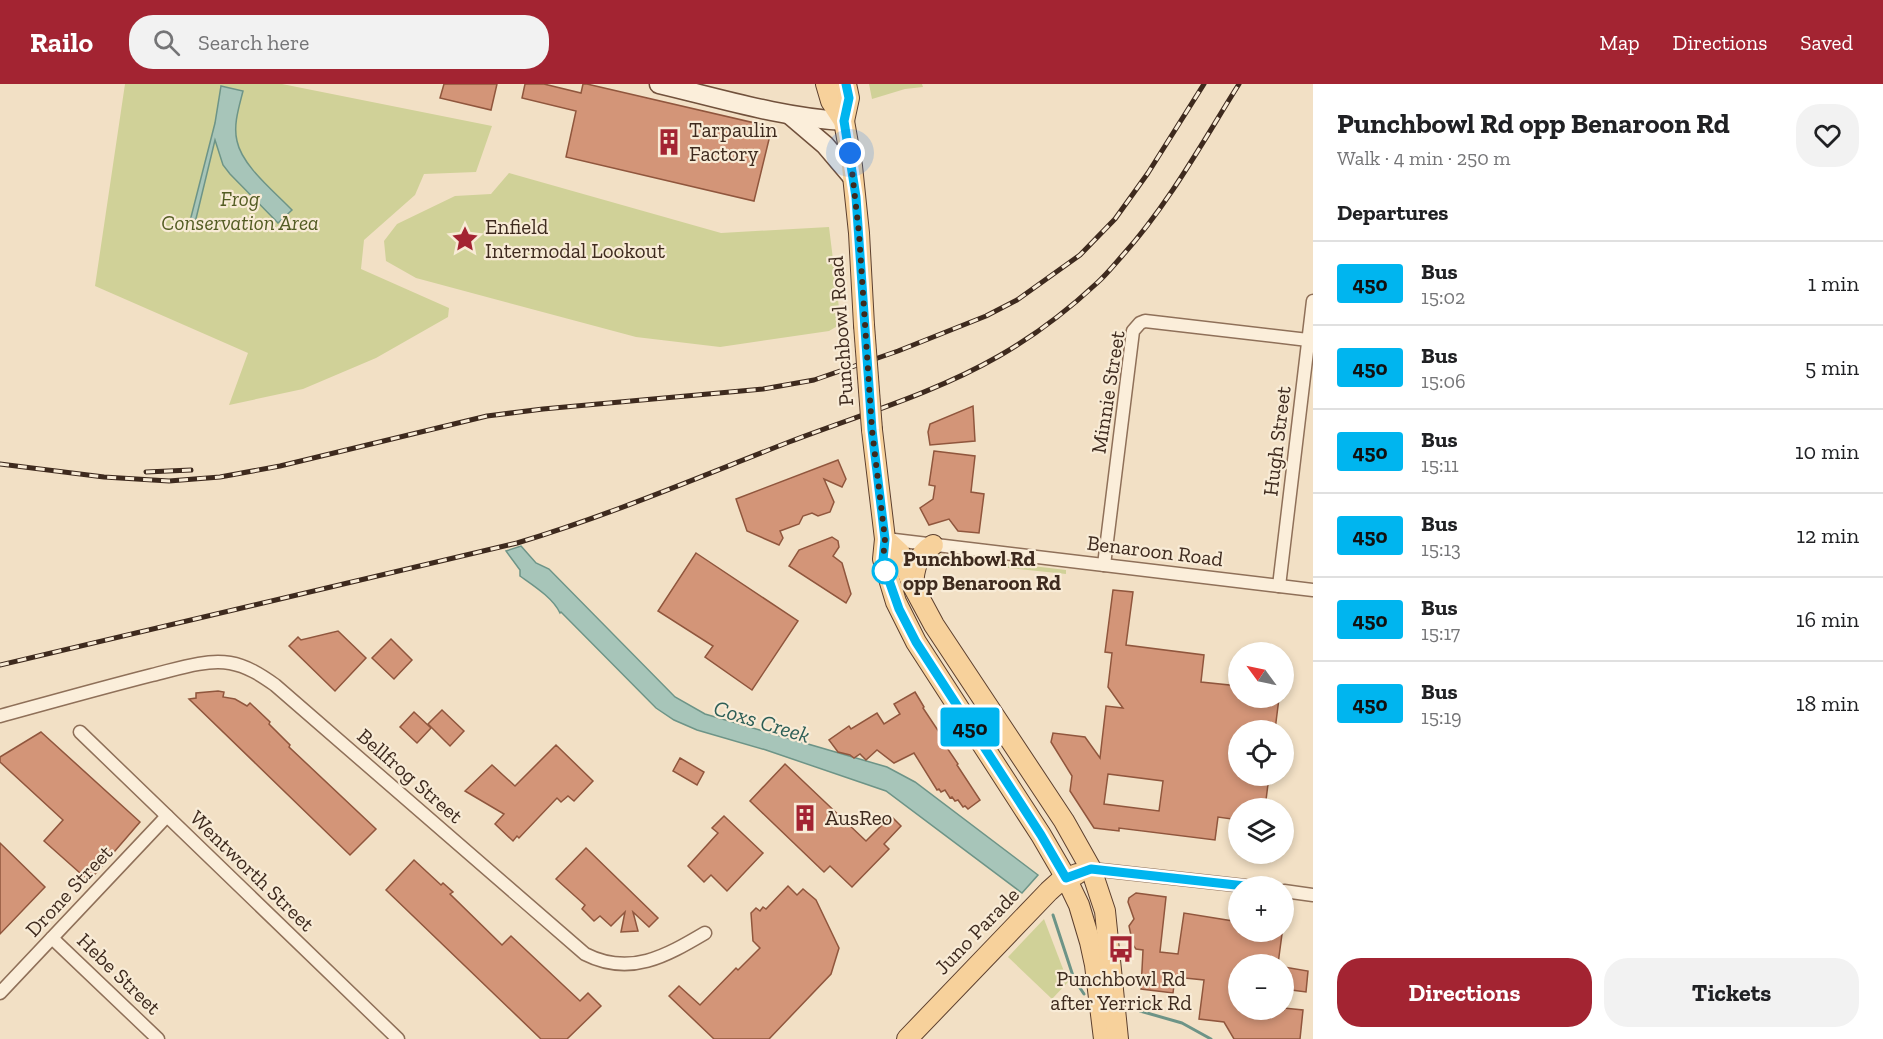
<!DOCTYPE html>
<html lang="en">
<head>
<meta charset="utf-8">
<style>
  body { margin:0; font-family:"Zilla Slab",serif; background:#f2f2f2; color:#202124; height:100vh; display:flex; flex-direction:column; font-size:22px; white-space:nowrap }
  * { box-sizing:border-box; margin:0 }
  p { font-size:20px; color:#757577 }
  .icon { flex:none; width:33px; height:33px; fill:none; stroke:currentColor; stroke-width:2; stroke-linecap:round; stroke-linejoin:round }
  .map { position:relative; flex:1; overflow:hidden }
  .sheet { display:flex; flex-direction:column; background:#fff; width:570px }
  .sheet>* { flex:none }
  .badge { padding:0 12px; border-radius:4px; font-size:21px; line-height:39px }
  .needle { width:39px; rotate:303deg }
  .buttons { position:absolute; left:1228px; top:558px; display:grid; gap:12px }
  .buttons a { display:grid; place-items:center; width:66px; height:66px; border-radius:50%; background:#fff; box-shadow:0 3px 9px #0003; font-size:30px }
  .you { position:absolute; width:30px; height:30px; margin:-15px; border:4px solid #fff; border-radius:50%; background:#1a73e8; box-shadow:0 0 0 9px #1a73e833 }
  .map>.badge { position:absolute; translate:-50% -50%; box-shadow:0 0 0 3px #fff }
  h2 { padding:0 24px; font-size:22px; line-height:54px }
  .round { display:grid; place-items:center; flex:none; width:63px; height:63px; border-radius:24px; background:#f2f2f2 }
  .headline { display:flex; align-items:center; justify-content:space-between; height:102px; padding:0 24px }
  h1 { font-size:28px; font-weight:800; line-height:45px }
  .button { display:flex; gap:12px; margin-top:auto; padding:12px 24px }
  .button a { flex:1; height:69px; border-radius:24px; background:#a32432; color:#fff; font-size:24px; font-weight:800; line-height:69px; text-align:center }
  .button a+a { background:#f2f2f2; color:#202124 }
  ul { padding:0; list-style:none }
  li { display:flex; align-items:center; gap:18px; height:84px; padding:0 24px; border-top:2px solid #e0e0e0 }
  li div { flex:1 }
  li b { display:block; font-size:22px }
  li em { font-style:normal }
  li .badge { min-width:66px; font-weight:700; text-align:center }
  header { display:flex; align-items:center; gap:36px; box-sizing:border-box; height:84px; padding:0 30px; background:#a32432; color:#fff }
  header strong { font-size:28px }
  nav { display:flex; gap:33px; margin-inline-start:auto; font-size:21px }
  .search { width:420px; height:54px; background:#f2f2f2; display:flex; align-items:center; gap:15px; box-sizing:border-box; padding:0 21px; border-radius:24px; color:#757577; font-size:22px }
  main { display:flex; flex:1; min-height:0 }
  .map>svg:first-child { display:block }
  .green { fill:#d0d198 }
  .water { fill:#a7c5b9; stroke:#6d9487; stroke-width:1.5 }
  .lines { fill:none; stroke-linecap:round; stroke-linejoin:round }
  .stream { stroke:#6d9487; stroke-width:3 }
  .building { fill:#d39578; stroke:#90563d; stroke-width:1.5; fill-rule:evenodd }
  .street-casing { stroke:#8f7059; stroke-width:15 }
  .secondary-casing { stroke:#71513c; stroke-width:21 }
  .primary-casing { stroke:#5c3f2e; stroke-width:22 }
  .street { stroke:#fbeeda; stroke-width:12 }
  .secondary { stroke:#fbeeda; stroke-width:18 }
  .primary { stroke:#f7d19b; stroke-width:20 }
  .rail-casing { stroke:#3e2a1e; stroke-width:5 }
  .rail { stroke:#f8ebd6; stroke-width:3; stroke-dasharray:9; stroke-linecap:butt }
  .primary-bridge-casing { stroke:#5c3f2e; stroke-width:22; stroke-linecap:butt }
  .primary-bridge { stroke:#f7d19b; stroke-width:20 }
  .line-casing { stroke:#fff; stroke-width:14 }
  .line { stroke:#00b5ef; stroke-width:9 }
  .walk { stroke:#3e2a1e; stroke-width:6; stroke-dasharray:0 10.8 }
  .stop-dot { fill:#fff; stroke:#00b5ef; stroke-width:3 }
  .labels { text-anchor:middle; stroke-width:4.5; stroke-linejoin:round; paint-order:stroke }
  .poi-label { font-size:21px; fill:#3e2a1e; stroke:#f8ebd6; text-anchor:start }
  .park-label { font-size:21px; font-style:italic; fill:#535c23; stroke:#f8ebd6 }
  .street-label { font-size:21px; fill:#3e2a1e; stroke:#f8ebd6 }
  .stop-label { font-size:21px; font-weight:bold; fill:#3e2a1e; stroke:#f8ebd6; text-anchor:start }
  .water-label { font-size:22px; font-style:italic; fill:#2c5e56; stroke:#f8ebd6 }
</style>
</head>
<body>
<header>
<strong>Railo</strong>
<div class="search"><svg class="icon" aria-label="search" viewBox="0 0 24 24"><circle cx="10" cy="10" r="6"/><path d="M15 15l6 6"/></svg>Search here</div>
<nav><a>Map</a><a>Directions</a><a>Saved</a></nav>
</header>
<main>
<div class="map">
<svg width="1313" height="955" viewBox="0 0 1313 955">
  <rect width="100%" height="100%" fill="#f2e0c5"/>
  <!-- green -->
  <g class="green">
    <path d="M125,0H282L492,42L476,88L424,90L415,111L364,156L361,185L449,224L448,233L376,274L303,305L229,321L248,269L95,202Z"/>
    <path d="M869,0H922L923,3L905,5L872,15Z"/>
    <path d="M509,89L721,149L829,143L841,240L829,247L720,263L636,253L416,194L386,177L384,157L397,140L455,112L491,110Z"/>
    <path d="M934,470L1066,486V490L934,476L925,477Z"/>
    <path d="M1044,835L1068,898L1052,915L1008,873Z"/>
  </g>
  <!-- water -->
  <g class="water">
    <path d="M221,2L243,7C239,23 233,41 237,57C242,82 275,108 292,126L278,139L230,90L223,81L215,56L194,143L189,141L215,39Z"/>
    <path d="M521,462L536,479L549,485L675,613L705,630L887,683L915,698L1038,791L1022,809L886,707L766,666L697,646L674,636L656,624L561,528L560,529C553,514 534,502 520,492V486L506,467Z"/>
  </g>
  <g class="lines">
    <!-- stream -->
    <g class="stream">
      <path d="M1053,831L1074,895L1084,910"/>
      <path d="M1140,927L1182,939L1211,955"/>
    </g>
  </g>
  <!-- building -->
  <g class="building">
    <path d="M444,0H497L491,26L440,14Z"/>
    <path d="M525,0H544L581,9L583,0H587L772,43L754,117L566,73L576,27L522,14Z"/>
    <path d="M973,322L975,357L930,361L928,348L930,340Z"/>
    <path d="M934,367L975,372L971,408L984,410L979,449L958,447L949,435L929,441L920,424L933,415L935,402L929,401Z"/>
    <path d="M838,376L846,395L842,403L824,395L834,418L830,428L818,432L812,429L803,432L799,440L780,447L783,454L779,461L747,447L736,415Z"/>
    <path d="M832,453L838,457L839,463L833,472L842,479L851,510L846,519L789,482L799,466Z"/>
    <path d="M696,469L798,537L752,606L705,573L713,562L658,527Z"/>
    <path d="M1113,506L1133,508L1126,561L1204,571L1201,598L1239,602V614H1279L1275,646H1239V692H1269L1265,724H1239V736L1218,733L1215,756L1119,744V747L1094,744L1070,707L1072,692L1051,658L1053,649L1085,653L1100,674L1106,622L1123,624L1108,603L1112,569L1105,568ZM1108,690L1163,697L1159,727L1104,720Z"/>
    <path d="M338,547L366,574L335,607L289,562L298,553L301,556Z"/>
    <path d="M391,555L412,576L394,595L372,574Z"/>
    <path d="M218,607L224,608L223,613L235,615L247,622L250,619L270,638L269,640L290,661L289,663L376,745L350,771L189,615L196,614V609Z"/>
    <path d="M915,608L924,623L923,624L943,654L941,655L958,680L957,681L980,716L968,725L965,722L963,723L958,716L955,717L952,713L950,714L945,706L941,708L939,705L937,706L914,669L894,679L877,666L866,676L860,670L854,674L850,671L838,668L829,656L849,642L851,645L877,629L884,640L900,630L894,620Z"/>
    <path d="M442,626L464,647L450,662L428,640Z"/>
    <path d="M414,628L431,644L417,659L400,643Z"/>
    <path d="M41,648L140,738L89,797L44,757L63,736L0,678V673Z"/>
    <path d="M556,661L593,697L574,717L568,712L561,718L557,714L519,754L517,752L513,757L495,740L504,730L465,707L492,681L515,702Z"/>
    <path d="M680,674L704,688L697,701L673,687Z"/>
    <path d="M785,680L866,757L891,732L901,742L884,760L889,765L852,803L830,782L824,788L750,717Z"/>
    <path d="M724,732L763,769L727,807L711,791L704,798L688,782L718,749L712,744Z"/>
    <path d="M0,759L45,803L0,850Z"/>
    <path d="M586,764L658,834L649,843L633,828L638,847L621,848L625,828L611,842L600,832L594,837L582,825L585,821L556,795Z"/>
    <path d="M414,776L441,801L443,799L453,808L450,810L502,861L511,852L580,917L588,909L601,922L567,955H541L386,806Z"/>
    <path d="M788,802L797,811L803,805L816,816L839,864L831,890L769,955H714L669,912L679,902L700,921L736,884L738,886L760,864L753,857L751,829L756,824L760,827L763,823L766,825Z"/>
    <path d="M1136,809L1166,813L1160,868L1178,870L1184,829L1239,838V848H1279V850H1282L1278,880H1239V926H1284V924L1303,926L1300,955H1234L1224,938L1199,935L1204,896L1175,893L1173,909L1141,905L1143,866L1136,865L1133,861L1129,842L1134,835L1128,818L1129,814Z"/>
    <path d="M1284,883L1308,887L1306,908L1284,905Z"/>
  </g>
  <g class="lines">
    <defs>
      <g id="street">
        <path d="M886,455L1313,506"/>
        <path d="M1104,481L1133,247L1140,239L1145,237L1308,256"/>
        <path d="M1279,502L1313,217"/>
        <path d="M0,632C51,618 101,604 152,591C177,585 205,575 230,579C247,582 261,591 275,601L585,870C630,893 666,872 705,849"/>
        <path d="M80,648L398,955"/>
        <path d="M1091,785L1245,802"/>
        <path d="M1284,807L1313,811"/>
        <path d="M52,854L158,955"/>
        <path d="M0,909L167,732"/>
      </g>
      <g id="secondary">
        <path d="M659,0C718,14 784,34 844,37"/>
        <path d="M791,32L825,61L853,94"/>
      </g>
      <g id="primary">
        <path d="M826,0L831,17L844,37L852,82L859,149L864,241"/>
        <path d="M844,37L849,14L846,0"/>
        <path d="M872,346L885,455L883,475L896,518L916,558L1041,751L1066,794L1079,821L1090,858L1095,881L1104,955"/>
        <path d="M885,455L900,469L913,502L934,541L1064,737L1091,785L1105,827L1118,955"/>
        <path d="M913,502C914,484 917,471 933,461"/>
        <path d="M907,955L1049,807L1059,798L1077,790"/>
      </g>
    </defs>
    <!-- street casing -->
    <use href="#street" class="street-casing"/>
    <!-- secondary casing -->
    <use href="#secondary" class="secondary-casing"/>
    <!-- primary casing -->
    <use href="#primary" class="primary-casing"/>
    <!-- street -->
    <use href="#street" class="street"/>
    <!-- secondary -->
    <use href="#secondary" class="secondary"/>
    <!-- primary -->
    <use href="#primary" class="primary"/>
    <defs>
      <g id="rail">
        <path d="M0,380L104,393L169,397L220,393L280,382L487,332L543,325L763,305L814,296L898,267L986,232L1017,216L1080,171L1115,135L1148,89L1204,0"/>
        <path d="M146,388L191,386"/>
        <path d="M0,581L517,459C610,431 699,393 789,358C859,331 933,310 999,272C1034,252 1067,227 1097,199C1106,191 1114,181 1122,172C1168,121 1202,59 1239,0"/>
      </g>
    </defs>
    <!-- rail casing -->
    <use href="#rail" class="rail-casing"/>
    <!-- rail -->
    <use href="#rail" class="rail"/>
    <defs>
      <path id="primary-bridge" d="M864,241L872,346"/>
    </defs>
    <!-- primary-bridge casing -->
    <use href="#primary-bridge" class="primary-bridge-casing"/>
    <!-- primary-bridge -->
    <use href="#primary-bridge" class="primary-bridge"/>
  </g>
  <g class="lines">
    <defs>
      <path id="line" d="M846,0L849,14L844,37L856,113L872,346L885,455L883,476L886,488L899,525L916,558L1041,751L1066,794L1091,785L1245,802"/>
    </defs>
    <!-- line casing -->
    <use href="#line" class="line-casing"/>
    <!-- line -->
    <use href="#line" class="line"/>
    <!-- walk -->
    <path class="walk" d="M850,69L859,149L872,346L885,455L883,476L885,487"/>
  </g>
  <!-- icons -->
  <defs>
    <symbol id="building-bare" viewBox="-9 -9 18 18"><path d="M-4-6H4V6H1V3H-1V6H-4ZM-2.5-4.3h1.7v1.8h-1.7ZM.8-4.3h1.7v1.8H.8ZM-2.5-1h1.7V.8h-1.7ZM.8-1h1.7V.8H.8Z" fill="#a32432" stroke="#f8ebd6" stroke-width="2.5" paint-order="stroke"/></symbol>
    <symbol id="sight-bare" viewBox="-9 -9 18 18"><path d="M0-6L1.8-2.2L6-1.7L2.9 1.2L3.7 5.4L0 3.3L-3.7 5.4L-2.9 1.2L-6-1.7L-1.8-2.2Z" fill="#a32432" stroke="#f8ebd6" stroke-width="2.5" paint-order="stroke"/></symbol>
    <symbol id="bus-bare" viewBox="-9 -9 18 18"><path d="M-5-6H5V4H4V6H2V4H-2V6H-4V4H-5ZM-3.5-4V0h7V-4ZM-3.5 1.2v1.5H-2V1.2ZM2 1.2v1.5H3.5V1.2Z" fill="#a32432" stroke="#f8ebd6" stroke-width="2.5" paint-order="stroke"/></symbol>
  </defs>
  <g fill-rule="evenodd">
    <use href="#building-bare" x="650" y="39" width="38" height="38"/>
    <use href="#sight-bare" x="446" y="136" width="38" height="38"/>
    <use href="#building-bare" x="786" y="715" width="38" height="38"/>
    <use href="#bus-bare" x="1102" y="846" width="38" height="38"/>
  </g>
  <!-- markers -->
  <circle class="stop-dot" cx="885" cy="487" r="12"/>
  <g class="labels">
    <!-- poi labels -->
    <g class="poi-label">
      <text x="689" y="53">Tarpaulin<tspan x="689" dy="24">Factory</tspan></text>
      <text x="485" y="150">Enfield<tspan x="485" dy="24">Intermodal Lookout</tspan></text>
      <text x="825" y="741">AusReo</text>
      <text x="1121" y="902" text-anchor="middle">Punchbowl Rd<tspan x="1121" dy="24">after Yerrick Rd</tspan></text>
    </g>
    <!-- park labels -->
    <g class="park-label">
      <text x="240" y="122">Frog<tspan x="240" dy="24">Conservation Area</tspan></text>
    </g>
    <!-- street labels -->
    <g class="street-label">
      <text transform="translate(841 247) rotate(-94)" y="7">Punchbowl Road</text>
      <text transform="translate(1108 308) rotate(-81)" y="7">Minnie Street</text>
      <text transform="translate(1277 357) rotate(-83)" y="7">Hugh Street</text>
      <text transform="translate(1155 467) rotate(7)" y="7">Benaroon Road</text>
      <text transform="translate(410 692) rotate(41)" y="7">Bellfrog Street</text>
      <text transform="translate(252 787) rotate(44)" y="7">Wentworth Street</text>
      <text transform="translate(69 807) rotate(-47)" y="7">Drone Street</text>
      <text transform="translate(977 847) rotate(-46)" y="7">Juno Parade</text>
      <text transform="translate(119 890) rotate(44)" y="7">Hebe Street</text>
    </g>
    <!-- stop labels -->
    <g class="stop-label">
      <text x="903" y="482">Punchbowl Rd<tspan x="903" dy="24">opp Benaroon Rd</tspan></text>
    </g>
    <!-- water labels -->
    <g class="water-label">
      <text transform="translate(762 637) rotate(17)" y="8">Coxs Creek</text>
    </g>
  </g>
</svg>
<div class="buttons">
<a><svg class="needle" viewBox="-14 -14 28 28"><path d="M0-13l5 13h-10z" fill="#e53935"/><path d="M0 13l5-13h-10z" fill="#757577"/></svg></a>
<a><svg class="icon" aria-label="locate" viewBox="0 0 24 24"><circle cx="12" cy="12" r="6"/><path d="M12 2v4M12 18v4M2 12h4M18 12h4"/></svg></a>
<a><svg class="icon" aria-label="layers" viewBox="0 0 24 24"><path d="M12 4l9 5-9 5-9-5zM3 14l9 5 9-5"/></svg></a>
<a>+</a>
<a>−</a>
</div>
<div class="you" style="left:850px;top:69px"></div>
<b class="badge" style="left:970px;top:643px;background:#00b5ef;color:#111">450</b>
</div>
<section class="sheet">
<div class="headline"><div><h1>Punchbowl Rd opp Benaroon Rd</h1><p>Walk · 4 min · 250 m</p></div><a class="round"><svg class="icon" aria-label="heart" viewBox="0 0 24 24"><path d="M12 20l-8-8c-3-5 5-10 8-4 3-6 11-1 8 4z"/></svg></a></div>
<h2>Departures</h2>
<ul>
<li><span class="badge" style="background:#00b5ef;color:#111">450</span><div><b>Bus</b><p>15:02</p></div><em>1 min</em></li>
<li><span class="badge" style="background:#00b5ef;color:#111">450</span><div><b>Bus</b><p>15:06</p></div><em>5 min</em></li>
<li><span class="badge" style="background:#00b5ef;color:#111">450</span><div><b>Bus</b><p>15:11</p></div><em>10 min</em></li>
<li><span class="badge" style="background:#00b5ef;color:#111">450</span><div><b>Bus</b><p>15:13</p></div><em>12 min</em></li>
<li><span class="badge" style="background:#00b5ef;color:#111">450</span><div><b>Bus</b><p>15:17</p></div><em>16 min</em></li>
<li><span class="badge" style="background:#00b5ef;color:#111">450</span><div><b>Bus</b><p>15:19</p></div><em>18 min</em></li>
</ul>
<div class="button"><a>Directions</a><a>Tickets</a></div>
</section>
</main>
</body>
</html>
